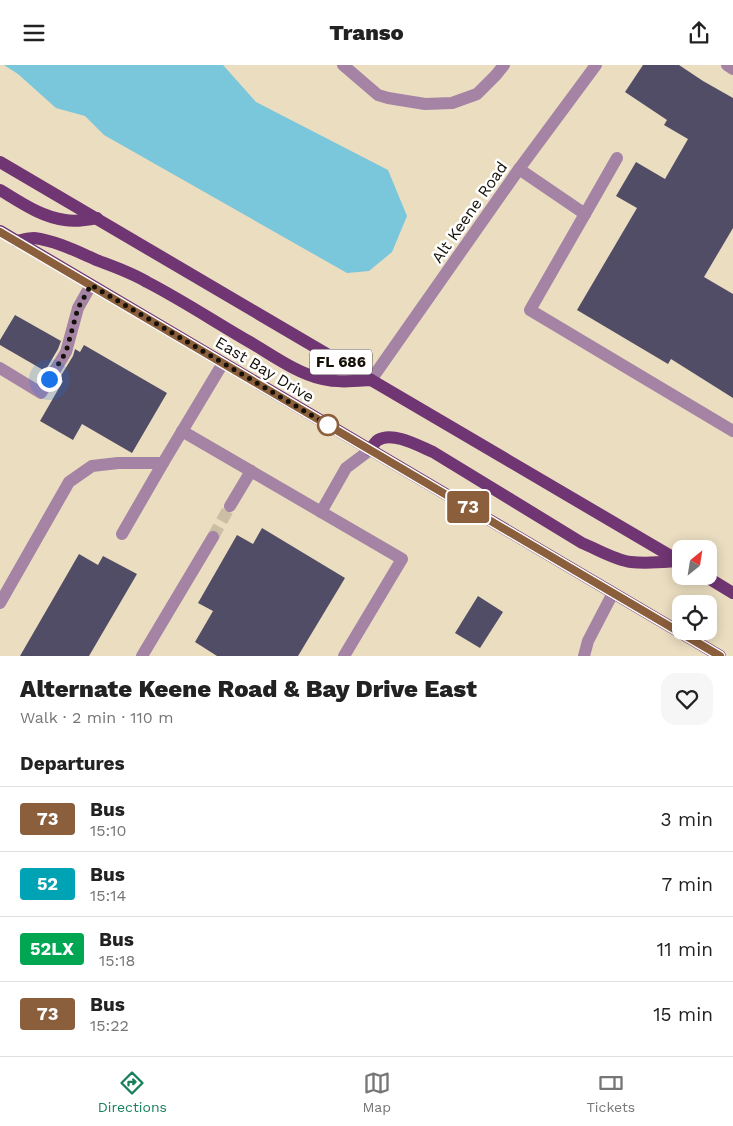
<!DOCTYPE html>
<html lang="en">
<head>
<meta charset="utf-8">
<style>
  body { margin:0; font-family:"Work Sans",sans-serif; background:#f6f6f6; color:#222; height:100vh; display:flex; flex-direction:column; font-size:19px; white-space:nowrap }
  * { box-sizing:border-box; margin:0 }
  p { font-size:16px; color:#767676 }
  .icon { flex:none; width:28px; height:28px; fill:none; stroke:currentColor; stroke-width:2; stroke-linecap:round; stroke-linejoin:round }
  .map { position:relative; height:591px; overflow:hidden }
  .panel { display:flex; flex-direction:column; background:#fff; flex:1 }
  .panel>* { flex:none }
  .badge { padding:0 10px; border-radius:4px; font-size:18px; line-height:32px }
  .needle { width:32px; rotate:30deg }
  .controls { position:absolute; left:672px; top:475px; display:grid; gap:10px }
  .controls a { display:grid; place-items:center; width:45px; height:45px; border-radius:10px; background:#fff; box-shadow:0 2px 12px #0003; font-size:25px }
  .you { position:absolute; width:25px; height:25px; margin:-12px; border:4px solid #fff; border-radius:50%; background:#1a73e8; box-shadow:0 0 0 8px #1a73e833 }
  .map>.badge { position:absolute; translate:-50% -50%; box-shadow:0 0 0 2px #fff }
  h2 { padding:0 20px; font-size:19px; line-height:45px }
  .round { display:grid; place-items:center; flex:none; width:52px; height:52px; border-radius:15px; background:#f6f6f6 }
  .head { display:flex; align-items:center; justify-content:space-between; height:85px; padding:0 20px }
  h1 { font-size:24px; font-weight:800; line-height:38px }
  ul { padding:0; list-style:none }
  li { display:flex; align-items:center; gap:15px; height:65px; padding:0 20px; border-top:1px solid #e0e0e0 }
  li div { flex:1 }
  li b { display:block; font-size:19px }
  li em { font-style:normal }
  li .badge { min-width:55px; font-weight:700; text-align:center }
  header { display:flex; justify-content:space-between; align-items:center; height:65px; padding:0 20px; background:#fff; font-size:22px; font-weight:800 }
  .tab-bar { display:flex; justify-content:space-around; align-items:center; height:70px; border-top:1px solid #e0e0e0; background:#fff; font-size:14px; color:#767676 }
  .tab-bar a { display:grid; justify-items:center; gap:2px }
  .tab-bar .active { color:#17805b }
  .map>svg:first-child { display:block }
  .water { fill:#7ac6da }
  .building { fill:#524d66 }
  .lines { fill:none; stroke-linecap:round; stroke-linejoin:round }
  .minor-tunnel { stroke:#cabea4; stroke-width:12; stroke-dasharray:12 6; stroke-linecap:butt }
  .minor { stroke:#a483a5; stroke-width:12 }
  .major { stroke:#703573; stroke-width:12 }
  .line-casing { stroke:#fff; stroke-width:11 }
  .line { stroke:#8b5e3c; stroke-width:8 }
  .walk { stroke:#151107; stroke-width:5; stroke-dasharray:0 9 }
  .stop-dot { fill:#fff; stroke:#8b5e3c; stroke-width:2.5 }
  .labels { text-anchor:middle; stroke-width:5; stroke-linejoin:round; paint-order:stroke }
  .shield { fill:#fff; stroke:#5b5851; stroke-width:1 }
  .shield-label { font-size:15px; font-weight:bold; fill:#151107 }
  .street-label { font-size:16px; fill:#151107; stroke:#fff }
</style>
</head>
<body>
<header><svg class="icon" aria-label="menu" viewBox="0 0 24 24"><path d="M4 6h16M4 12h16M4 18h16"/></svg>Transo<svg class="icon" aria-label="share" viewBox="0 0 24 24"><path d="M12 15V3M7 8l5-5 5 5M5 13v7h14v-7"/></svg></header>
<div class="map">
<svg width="733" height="591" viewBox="0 0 733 591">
  <rect width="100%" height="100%" fill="#eaddc0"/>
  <!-- water -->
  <path class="water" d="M4,0H223L256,37L388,105L407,151L392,187L369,206L347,208L104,70L85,51L56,43L18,9Z"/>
  <!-- building -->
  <g class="building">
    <path d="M643,0H679L703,16L733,33V163L704,212L733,229V333L671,294L668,299L577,245L637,143L616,131L636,97L665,114L688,74L664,60L667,55L625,27Z"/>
    <path d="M15,250L61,276L58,284L45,306L0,280V275Z"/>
    <path d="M84,280L167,328L132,388L82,359L73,375L40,356L63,316L59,314L73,291L75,284L80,287Z"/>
    <path d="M262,463L345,513L298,591H217L195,577L213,546L198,538L237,470L253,479Z"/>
    <path d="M79,489L98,500L103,491L137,509L89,591H20Z"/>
    <path d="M478,531L503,547L480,583L455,568Z"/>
  </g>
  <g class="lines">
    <!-- minor-tunnel -->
    <path class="minor-tunnel" d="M213,472L230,441"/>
    <!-- minor -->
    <g class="minor">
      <path d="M343,0L378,30L388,33L425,39L452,38L477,29L496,10L504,0"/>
      <path d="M727,0L733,4"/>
      <path d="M519,104L585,149L530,245L733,366"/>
      <path d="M585,149L617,93"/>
      <path d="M0,303L41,328L66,287L78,243L91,220"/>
      <path d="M371,315L519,104L596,0"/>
      <path d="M182,366L402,494L344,591"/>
      <path d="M230,441L251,406"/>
      <path d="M321,447L346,403L370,385"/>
      <path d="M122,469L163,398"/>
      <path d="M0,538L69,417L92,401L118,398H163L223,298"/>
      <path d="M142,591L213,472"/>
      <path d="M584,591L588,576L613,528"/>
    </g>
    <!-- major -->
    <g class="major">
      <path d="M0,97L681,497"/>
      <path d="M0,125C20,137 41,152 65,155C76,157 87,155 97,153"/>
      <path d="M0,166L720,591"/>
      <path d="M16,176C22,175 28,173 34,173C57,176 78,187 99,196C115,202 132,208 147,217C182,235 215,257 248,276C272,290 296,308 322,314C338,318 356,316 371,315"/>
      <path d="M370,385C372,382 375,377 378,375C393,366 419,381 433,387L582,478C597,484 615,495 631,497C647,499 664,497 679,496"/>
      <path d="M705,511L733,528"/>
    </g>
  </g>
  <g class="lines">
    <defs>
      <path id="line" d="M0,167L720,591"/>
    </defs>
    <!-- line casing -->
    <use href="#line" class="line-casing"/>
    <!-- line -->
    <use href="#line" class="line"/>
    <!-- walk -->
    <path class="walk" d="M49,314L66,287L78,243L91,220L328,360"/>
  </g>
  <!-- markers -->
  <circle class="stop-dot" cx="328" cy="360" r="10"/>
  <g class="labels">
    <!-- shield labels -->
    <rect class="shield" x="310" y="284.5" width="62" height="25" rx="4"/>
    <g class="shield-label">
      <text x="341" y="302">FL 686</text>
    </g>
    <!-- street labels -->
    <g class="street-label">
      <text transform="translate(469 147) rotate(-55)" y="6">Alt Keene Road</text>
      <text transform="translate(265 304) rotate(31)" y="6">East Bay Drive</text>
    </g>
  </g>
</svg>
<div class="controls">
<a><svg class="needle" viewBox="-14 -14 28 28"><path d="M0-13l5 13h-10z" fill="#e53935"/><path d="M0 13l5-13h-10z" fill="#767676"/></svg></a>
<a><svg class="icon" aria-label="locate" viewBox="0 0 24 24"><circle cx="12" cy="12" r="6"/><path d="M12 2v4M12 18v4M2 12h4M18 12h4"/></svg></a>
</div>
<div class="you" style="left:49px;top:314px"></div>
<b class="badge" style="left:468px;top:442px;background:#8b5e3c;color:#fff">73</b>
</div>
<section class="panel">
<div class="head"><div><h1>Alternate Keene Road &amp; Bay Drive East</h1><p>Walk · 2 min · 110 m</p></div><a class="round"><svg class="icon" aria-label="heart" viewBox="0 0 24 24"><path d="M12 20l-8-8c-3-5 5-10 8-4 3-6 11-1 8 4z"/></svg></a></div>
<h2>Departures</h2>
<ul>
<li><span class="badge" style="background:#8b5e3c;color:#fff">73</span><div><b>Bus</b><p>15:10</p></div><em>3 min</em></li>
<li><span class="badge" style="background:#00a3b4;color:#fff">52</span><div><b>Bus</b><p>15:14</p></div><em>7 min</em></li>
<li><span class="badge" style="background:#00a651;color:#fff">52LX</span><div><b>Bus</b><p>15:18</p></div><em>11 min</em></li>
<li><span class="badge" style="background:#8b5e3c;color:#fff">73</span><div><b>Bus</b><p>15:22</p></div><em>15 min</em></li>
</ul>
</section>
<nav class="tab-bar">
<a class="active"><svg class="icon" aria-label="directions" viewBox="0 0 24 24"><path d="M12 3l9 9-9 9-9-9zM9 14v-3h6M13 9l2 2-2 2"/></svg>Directions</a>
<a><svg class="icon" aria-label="map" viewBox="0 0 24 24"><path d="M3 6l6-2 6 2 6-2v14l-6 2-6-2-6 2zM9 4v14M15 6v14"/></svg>Map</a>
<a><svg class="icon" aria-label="tickets" viewBox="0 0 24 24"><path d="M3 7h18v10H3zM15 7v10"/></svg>Tickets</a>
</nav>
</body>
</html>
